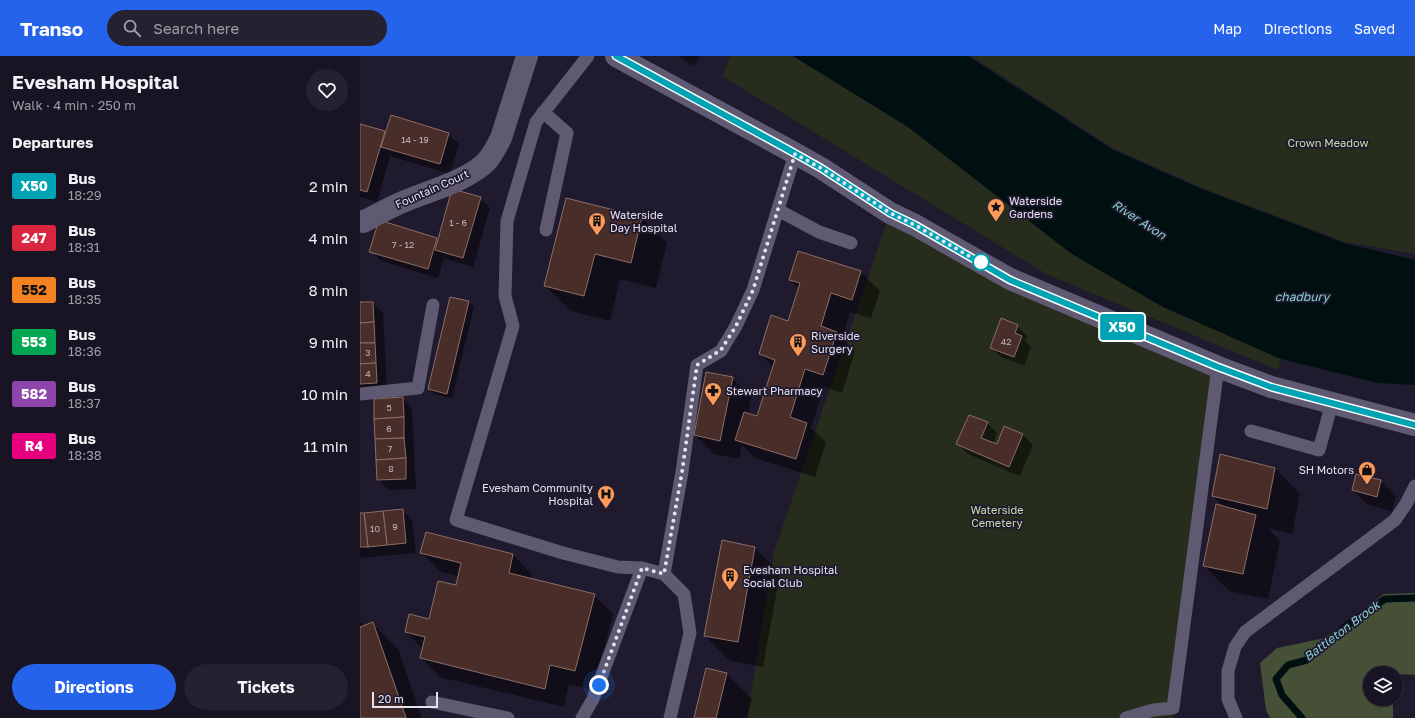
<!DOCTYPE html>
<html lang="en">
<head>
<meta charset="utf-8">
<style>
  body { margin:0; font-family:"Golos Text",sans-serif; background:#252130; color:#f1f3f6; height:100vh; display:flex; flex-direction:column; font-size:15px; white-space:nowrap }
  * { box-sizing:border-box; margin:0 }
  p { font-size:13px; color:#9f9ea6 }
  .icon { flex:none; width:22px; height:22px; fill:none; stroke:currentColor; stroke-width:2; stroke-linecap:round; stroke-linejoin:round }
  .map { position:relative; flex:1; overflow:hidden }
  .drawer { display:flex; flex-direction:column; background:#181423; width:360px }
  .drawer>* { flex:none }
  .badge { padding:0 8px; border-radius:3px; font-size:14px; line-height:26px }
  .tools { position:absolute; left:1003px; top:610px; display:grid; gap:8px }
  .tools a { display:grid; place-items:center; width:40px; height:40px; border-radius:50%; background:#181423; box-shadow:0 1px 3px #0004,0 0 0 1px #363341; font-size:20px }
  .scale { position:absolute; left:12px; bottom:10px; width:66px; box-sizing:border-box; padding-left:4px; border:2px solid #e6e3f1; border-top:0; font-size:11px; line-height:14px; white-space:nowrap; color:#e6e3f1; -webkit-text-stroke:3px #201a2f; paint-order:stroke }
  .you { position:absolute; width:20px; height:20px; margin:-10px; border:3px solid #fff; border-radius:50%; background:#1a73e8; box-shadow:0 0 0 6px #1a73e833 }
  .map>.badge { position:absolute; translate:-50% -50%; box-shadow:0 0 0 2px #fff }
  h2 { padding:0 12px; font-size:15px; line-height:36px }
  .round { display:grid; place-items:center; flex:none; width:42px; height:42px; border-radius:21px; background:#252130 }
  .overview { display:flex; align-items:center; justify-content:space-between; height:68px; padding:0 12px }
  h1 { font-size:19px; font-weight:700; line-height:30px }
  .action { display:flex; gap:8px; margin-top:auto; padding:8px 12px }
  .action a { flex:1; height:46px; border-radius:24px; background:#2563eb; color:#fff; font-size:16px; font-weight:700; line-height:46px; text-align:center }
  .action a+a { background:#252130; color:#f1f3f6 }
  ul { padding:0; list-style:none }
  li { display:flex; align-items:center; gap:12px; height:52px; padding:0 12px }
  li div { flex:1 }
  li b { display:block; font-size:15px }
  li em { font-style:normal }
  li .badge { min-width:44px; font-weight:700; text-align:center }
  header { display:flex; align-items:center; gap:24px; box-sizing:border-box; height:56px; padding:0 20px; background:#2563eb; color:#fff }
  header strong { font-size:19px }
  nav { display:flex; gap:22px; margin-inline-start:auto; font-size:14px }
  .search { width:280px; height:36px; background:#252130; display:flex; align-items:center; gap:10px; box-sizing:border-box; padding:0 14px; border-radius:22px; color:#9f9ea6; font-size:15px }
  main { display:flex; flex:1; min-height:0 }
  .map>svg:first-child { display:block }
  .green { fill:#262d1c }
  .forest { fill:#455037 }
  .water { fill:#000f0f }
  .shadow { fill:#0007 }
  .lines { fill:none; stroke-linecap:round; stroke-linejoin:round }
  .stream { stroke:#000f0f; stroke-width:7 }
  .building { fill:#492d28; stroke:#8c6e68 }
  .service { stroke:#5f5972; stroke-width:13 }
  .minor { stroke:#5f5972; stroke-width:22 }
  .secondary { stroke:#5f5972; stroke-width:22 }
  .line-casing { stroke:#fff; stroke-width:9 }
  .line { stroke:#00a3b4; stroke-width:6 }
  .walk { stroke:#e6e3f1; stroke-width:4; stroke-dasharray:0 7.2 }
  .stop-dot { fill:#fff; stroke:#00a3b4; stroke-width:2 }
  .labels { text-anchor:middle; stroke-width:3.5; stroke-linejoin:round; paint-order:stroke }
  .number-label { font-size:9px; fill:#bfb6bf }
  .park-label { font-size:11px; fill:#c8dfac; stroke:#201a2f }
  .street-label { font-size:11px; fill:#e6e3f1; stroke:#201a2f }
  .poi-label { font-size:11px; fill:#e6e3f1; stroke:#201a2f; text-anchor:start }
  .water-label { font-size:12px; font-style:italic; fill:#87d0d1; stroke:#201a2f }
</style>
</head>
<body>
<header>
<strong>Transo</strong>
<div class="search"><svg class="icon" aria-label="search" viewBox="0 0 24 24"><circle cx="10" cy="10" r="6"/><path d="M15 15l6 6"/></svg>Search here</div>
<nav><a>Map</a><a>Directions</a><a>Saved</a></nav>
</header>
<main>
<section class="drawer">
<div class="overview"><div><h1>Evesham Hospital</h1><p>Walk · 4 min · 250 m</p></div><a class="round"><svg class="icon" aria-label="heart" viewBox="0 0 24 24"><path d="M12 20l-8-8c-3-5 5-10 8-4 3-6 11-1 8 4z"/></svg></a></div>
<h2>Departures</h2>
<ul>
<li><span class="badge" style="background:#00a3b4;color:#fff">X50</span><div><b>Bus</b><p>18:29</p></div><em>2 min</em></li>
<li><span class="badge" style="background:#d7263d;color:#fff">247</span><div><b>Bus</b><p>18:31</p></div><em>4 min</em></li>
<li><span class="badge" style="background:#f58220;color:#111">552</span><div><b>Bus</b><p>18:35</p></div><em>8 min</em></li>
<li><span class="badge" style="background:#00a651;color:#fff">553</span><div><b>Bus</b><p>18:36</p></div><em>9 min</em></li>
<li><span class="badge" style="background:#8e44ad;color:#fff">582</span><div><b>Bus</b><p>18:37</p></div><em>10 min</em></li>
<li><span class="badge" style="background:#e6007e;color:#fff">R4</span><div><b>Bus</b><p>18:38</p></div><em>11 min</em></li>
</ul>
<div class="action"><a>Directions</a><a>Tickets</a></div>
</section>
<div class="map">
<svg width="1055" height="662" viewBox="0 0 1055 662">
  <rect width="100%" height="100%" fill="#201a2f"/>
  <!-- green -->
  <g class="green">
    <path d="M371,0H433L548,71L712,198L803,251L921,303L918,314L688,219L362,20Z"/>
    <path d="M611,0H1055V198L985,186L842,132L753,92Z"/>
    <path d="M530,157L858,311L812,662H387L414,496Z"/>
  </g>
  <!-- forest -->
  <path class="forest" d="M1055,537V619L1036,618V617H1010V643H1033V662H910L906,654L900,607L917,592L965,582L1024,538Z"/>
  <!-- water -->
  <path class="water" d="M433,0H608L753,94L842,133L984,187L1055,204V329L1018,327L921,303L803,251L712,198L548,71Z"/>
  <!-- shadow -->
  <g class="shadow">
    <path d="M318,0H340L334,10Z"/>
    <path d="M0,69L26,77L88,78L99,88L90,118L30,100L17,146L0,141Z"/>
    <path d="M120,142L130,152L113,211L86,203L84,202L78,222L21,205L11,195L77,182L78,184Z"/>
    <path d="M282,162L307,187L296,232L260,223L250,265L211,255L185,230Z"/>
    <path d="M501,216L520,235L511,262L490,256L482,282L495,295L482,337L464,331L451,372L466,386L455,421L395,402L382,389L379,403L354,398L335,379L372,322L391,341L388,358L398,361L413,311L400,298L429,266L439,233L430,223Z"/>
    <path d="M109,246L114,251L92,342L74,338L69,333Z"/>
    <path d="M0,247H13L23,257L27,337L0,338Z"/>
    <path d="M657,270L667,280L665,285L671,291L664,310L641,301L631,291Z"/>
    <path d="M42,342L52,352L56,433L29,434L18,424Z"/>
    <path d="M627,367L637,377L633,388L637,390L645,371L663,379L673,389L660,420L608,398L598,388Z"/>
    <path d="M915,412L940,438L932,478L908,472L920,485L908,543L869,535L844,510L865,452L853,440Z"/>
    <path d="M997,419L1021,425L1036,440L1032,455L1008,449L993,434Z"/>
    <path d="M42,454L52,464L56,497L0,502V458Z"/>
    <path d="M363,485L395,492L420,517L403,611L370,605L345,580Z"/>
    <path d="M62,497L153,499L172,518L170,523L234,539L253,558L234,634L209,628L204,651L80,621L61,602L63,593L46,576L70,564L97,531L99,520L81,516Z"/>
    <path d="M0,565L5,570L12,567L38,593L62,662H0Z"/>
    <path d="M367,618L392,643L387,662H335Z"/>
  </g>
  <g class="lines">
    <!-- stream -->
    <path class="stream" d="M942,662L922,639L916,623L928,609L947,604L983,572L1025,543L1055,542"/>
  </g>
  <!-- building -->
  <g class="building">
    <path d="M31,59L89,77L80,108L21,91Z"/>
    <path d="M0,68L25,75L7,136L0,134Z"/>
    <path d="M92,133L121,141L103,202L75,194Z"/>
    <path d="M206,142L282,161L271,207L235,198L224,240L184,230Z"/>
    <path d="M19,164L77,182L68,213L9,196Z"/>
    <path d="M438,195L501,215L492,244L471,237L461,270L477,276L463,319L445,313L430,361L447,367L436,403L375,384L384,356L397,360L415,304L399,298L411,259L428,265L440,227L429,224Z"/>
    <path d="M90,241L109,245L87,338L68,333Z"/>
    <path d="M0,246H13L14,266L0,267Z"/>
    <path d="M641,262L658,269L655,277L662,280L654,301L630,292Z"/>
    <path d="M14,266L15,287H0V267Z"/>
    <path d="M0,287H15L16,307L0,308Z"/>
    <path d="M16,307L17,327L0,328V308Z"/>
    <path d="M346,316L373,321L360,385L334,379Z"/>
    <path d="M43,341L44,361L14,363V343Z"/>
    <path d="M609,359L628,366L621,382L637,388L644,370L663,378L649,411L596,388Z"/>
    <path d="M44,361V382L15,383L14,363Z"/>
    <path d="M44,382L46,402L16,404L15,383Z"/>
    <path d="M860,398L915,412L907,453L852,440Z"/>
    <path d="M46,402V423L17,424L16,404Z"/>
    <path d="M996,418L1021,424L1017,441L992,434Z"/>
    <path d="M856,448L896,459L883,518L843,510Z"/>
    <path d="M43,453L46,487L27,489L23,455Z"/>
    <path d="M23,455L27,489L8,491L4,457Z"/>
    <path d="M0,457H4L8,491H0Z"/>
    <path d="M66,476L153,498L149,517L235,538L215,615L190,609L185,633L60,602L65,581L45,576L49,558L69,563L78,525L96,529L101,507L60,497Z"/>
    <path d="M362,484L395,491L378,586L344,580Z"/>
    <path d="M13,566L46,662H0V571Z"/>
    <path d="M346,612L367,617L356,662H334Z"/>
  </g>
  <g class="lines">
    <!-- service -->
    <g class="service">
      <path d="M228,0L176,66L147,165L145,240L153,270L96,464L203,497L258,511L282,512L304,518L322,416L337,309L361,295L376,270L393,234L435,98"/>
      <path d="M183,56L207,77L186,174"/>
      <path d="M418,154L459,176L491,187"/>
      <path d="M0,338L58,332L73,249"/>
      <path d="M891,375L959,394L972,347"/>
      <path d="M304,518L324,538L330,577L310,662"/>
      <path d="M72,646L148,662"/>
      <path d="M222,662L233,643L282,512"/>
      <path d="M766,662L793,654L813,652L858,311"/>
      <path d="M876,662L868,643V615L875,591L885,576L1035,464L1046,448L1055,430"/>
    </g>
    <!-- minor -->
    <path class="minor" d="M0,165L3,166C18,158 34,149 50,143C73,134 110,123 127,105C133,98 137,90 141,82L167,0"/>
    <!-- secondary -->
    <path class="secondary" d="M256,0L427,93L461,112L530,157L555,169L650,223L858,311L911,331L1055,369"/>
  </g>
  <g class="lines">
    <defs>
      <path id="line" d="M256,0L427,93L461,112L530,157L555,169L650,224L858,311L911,331L1055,369"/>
    </defs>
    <!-- line casing -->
    <use href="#line" class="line-casing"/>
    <!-- line -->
    <use href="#line" class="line"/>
    <!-- walk -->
    <path class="walk" d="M239,629L282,512L304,518L322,416L337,309L361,294L376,270L393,234L435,98L461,112L530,157L555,169L623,208L621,206"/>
  </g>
  <!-- icons -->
  <defs>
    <symbol id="sight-pin" viewBox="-11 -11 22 30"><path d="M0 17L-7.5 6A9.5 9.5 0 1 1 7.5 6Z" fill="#ff9b5a" stroke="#201a2f"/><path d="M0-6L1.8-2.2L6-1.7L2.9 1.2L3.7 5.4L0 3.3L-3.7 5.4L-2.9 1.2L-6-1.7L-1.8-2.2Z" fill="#111"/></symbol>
    <symbol id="building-pin" viewBox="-11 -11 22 30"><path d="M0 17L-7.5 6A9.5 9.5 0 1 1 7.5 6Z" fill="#ff9b5a" stroke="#201a2f"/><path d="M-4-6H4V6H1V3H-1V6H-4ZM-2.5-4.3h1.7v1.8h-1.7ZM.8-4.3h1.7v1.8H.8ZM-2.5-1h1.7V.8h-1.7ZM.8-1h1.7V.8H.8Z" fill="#111"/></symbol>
    <symbol id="pharmacy-pin" viewBox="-11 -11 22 30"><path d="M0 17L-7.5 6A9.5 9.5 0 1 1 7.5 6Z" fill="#ff9b5a" stroke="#201a2f"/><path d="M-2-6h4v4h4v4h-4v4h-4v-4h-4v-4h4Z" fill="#111"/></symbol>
    <symbol id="shop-pin" viewBox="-11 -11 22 30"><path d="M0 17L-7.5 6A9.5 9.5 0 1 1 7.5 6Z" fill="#ff9b5a" stroke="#201a2f"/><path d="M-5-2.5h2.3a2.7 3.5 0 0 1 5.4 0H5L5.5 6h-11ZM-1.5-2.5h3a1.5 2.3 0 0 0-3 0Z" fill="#111"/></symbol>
    <symbol id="hospital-pin" viewBox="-11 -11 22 30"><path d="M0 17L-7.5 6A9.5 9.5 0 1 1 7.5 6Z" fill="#ff9b5a" stroke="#201a2f"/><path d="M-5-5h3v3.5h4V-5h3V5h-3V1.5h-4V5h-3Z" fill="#111"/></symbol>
  </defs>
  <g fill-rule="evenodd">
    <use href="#sight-pin" x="626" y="141" width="20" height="27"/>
    <use href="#building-pin" x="227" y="155" width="20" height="27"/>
    <use href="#building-pin" x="428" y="276" width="20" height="27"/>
    <use href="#pharmacy-pin" x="343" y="325" width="20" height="27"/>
    <use href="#shop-pin" x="997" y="404" width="20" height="27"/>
    <use href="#hospital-pin" x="236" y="428" width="20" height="27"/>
    <use href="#building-pin" x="360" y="510" width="20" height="27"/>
  </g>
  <!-- markers -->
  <circle class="stop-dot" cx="621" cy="206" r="8"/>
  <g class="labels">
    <!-- number labels -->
    <g class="number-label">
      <text x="55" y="87">14 - 19</text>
      <text x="98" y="170">1 - 6</text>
      <text x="43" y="192">7 - 12</text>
      <text x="646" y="289">42</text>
      <text x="8" y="300">3</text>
      <text x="8" y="321">4</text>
      <text x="29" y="355">5</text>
      <text x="29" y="376">6</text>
      <text x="30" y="396">7</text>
      <text x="31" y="416">8</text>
      <text x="35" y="474">9</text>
      <text x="15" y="476">10</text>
    </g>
    <!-- park labels -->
    <g class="park-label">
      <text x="968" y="91">Crown Meadow</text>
      <text x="637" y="458">Waterside<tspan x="637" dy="13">Cemetery</tspan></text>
    </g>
    <!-- street labels -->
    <g class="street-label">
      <text transform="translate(72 133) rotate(-24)" y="4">Fountain Court</text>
    </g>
    <!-- poi labels -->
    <g class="poi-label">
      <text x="649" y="149">Waterside<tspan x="649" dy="13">Gardens</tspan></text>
      <text x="250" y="163">Waterside<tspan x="250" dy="13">Day Hospital</tspan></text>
      <text x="451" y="284">Riverside<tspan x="451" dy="13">Surgery</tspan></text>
      <text x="366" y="339">Stewart Pharmacy</text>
      <text x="994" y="418" text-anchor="end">SH Motors</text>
      <text x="233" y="436" text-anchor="end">Evesham Community<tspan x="233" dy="13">Hospital</tspan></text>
      <text x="383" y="518">Evesham Hospital<tspan x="383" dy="13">Social Club</tspan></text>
    </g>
    <!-- water labels -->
    <g class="water-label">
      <text transform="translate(779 164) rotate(33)" y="4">River Avon</text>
      <text x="942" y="245">chadbury</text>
      <text transform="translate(982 575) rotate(-37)" y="4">Battleton Brook</text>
    </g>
  </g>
</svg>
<div class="tools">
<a><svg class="icon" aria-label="layers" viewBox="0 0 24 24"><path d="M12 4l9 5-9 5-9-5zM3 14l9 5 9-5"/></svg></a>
</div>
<div class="scale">20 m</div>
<div class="you" style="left:239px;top:629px"></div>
<b class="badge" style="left:762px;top:271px;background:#00a3b4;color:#fff">X50</b>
</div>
</main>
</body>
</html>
